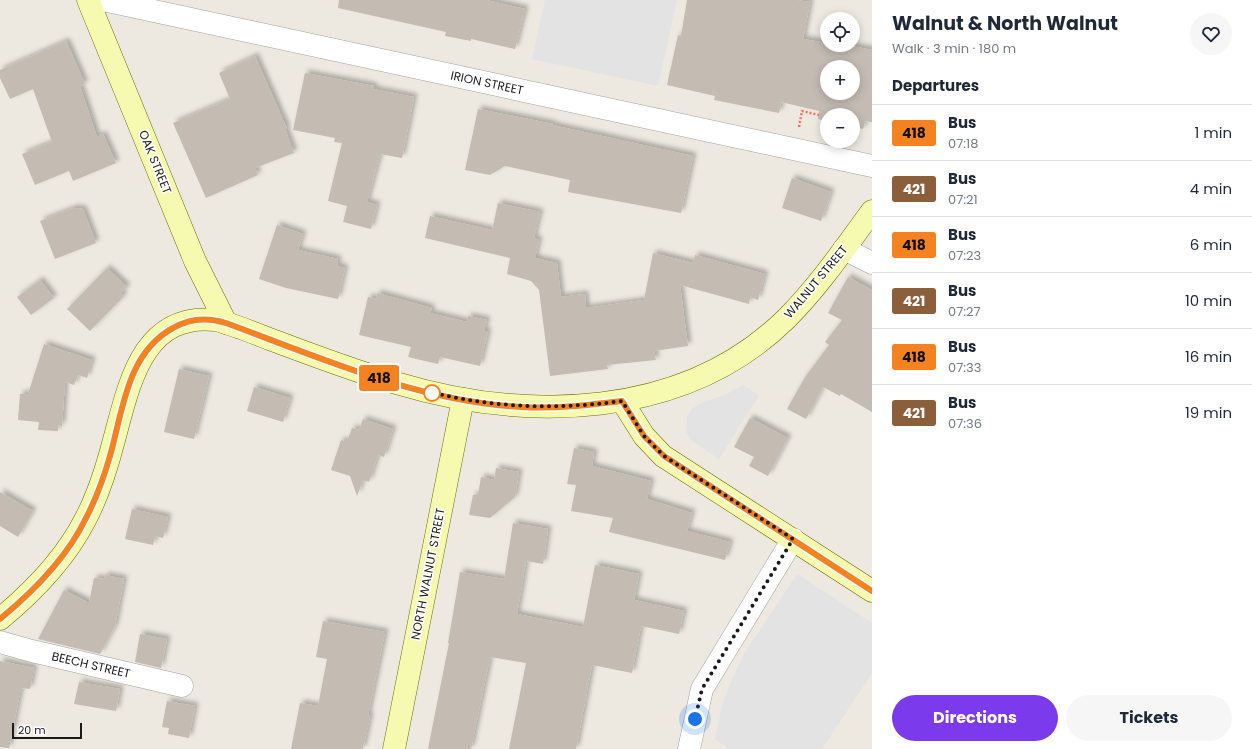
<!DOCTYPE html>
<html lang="en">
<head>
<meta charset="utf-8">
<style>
  body { margin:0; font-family:Poppins,sans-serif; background:#f6f6f7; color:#1f2937; height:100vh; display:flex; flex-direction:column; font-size:15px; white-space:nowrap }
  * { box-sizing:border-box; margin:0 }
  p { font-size:13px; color:#747a83 }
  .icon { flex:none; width:22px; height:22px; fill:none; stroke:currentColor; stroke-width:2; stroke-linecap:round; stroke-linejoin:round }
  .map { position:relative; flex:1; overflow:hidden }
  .drawer { display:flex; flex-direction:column; background:#fff; width:380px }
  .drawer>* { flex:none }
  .badge { padding:0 8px; border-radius:3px; font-size:14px; line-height:26px }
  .fabs { position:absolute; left:820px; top:12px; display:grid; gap:8px }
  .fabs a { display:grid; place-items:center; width:40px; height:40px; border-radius:50%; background:#fff; box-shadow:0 2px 10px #0003; font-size:20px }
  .scale { position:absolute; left:12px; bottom:10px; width:70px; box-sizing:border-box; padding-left:4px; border:2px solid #1b1b1b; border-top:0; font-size:11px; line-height:14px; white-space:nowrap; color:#1b1b1b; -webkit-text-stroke:3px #fff; paint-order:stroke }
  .you { position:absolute; width:20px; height:20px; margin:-10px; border:3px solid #fff; border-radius:50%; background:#1a73e8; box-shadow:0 0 0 6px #1a73e833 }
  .map>.badge { position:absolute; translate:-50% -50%; box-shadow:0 0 0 2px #fff }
  h2 { padding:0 20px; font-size:15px; line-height:36px }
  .round { display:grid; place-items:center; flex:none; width:42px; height:42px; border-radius:21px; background:#f6f6f7 }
  .headline { display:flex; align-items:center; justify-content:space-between; height:68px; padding:0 20px }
  h1 { font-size:19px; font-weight:700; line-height:30px }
  .primary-button { display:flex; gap:8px; margin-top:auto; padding:8px 20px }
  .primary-button a { flex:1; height:46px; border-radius:24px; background:#7c3aed; color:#fff; font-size:16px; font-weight:700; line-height:46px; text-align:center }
  .primary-button a+a { background:#f6f6f7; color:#1f2937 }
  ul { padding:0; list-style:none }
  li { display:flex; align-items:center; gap:12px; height:56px; padding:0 20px; border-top:1px solid #e0e1e3 }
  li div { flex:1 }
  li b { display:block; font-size:15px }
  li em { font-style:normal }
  li .badge { min-width:44px; font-weight:700; text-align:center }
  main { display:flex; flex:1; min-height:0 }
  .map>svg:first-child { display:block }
  .parking { fill:#e3e3e3 }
  .building { fill:#c4bbb3; fill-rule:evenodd; filter:url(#shadow) }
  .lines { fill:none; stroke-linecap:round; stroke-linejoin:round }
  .street-casing { stroke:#a2a2a2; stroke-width:23 }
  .secondary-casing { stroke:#657102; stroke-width:23 }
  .path { stroke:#fc7261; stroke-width:2.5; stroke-dasharray:2 2; stroke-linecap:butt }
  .street { stroke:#fff; stroke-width:22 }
  .secondary { stroke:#f6fab0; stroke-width:22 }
  .line-casing { stroke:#fff; stroke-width:9 }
  .line { stroke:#f58220; stroke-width:6 }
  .walk { stroke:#1b1b1b; stroke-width:4; stroke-dasharray:0 7.2 }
  .stop-dot { fill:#fff; stroke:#f58220; stroke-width:2 }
  .labels { text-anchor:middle; stroke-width:3; stroke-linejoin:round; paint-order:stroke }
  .street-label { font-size:12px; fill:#1b1b1b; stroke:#fff }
</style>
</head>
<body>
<main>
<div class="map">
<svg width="872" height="749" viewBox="0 0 872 749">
  <defs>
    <filter id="shadow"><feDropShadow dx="3.5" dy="-3.5" stdDeviation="2" flood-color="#0004"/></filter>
  </defs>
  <rect width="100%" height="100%" fill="#ede9e0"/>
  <!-- parking -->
  <g class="parking">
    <path d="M545,0H677L658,86L532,59Z"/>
    <path d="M743,385L759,396L719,459L690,439L686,431L687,417L692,409L701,403L727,394Z"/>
    <path d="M797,574L872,623V673L822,749H729L715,739L722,706L729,686L745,652Z"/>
  </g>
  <!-- building -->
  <g class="building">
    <path d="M339,0H486L525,9L515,49L471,39V41L445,36L446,32L338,8Z"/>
    <path d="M687,0H796L810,2L803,39L827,43V45H847L872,50V122L865,121L863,129L853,127V115H827V121L818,119L819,111L781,102L779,113L714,100L715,96L667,85L678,35L681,36ZM827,67H853V93H827Z"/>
    <path d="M66,41L85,84L80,86L97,137L103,134L116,163L73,181L69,171L35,185L22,154L52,142L33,89L10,99L0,78V70Z"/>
    <path d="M255,56L287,129H285L294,153L255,168L258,175L206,198L173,123L230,99L219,73Z"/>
    <path d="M305,73L374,86L373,89L414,97L402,158L380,154L367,202L377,205L371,229L343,222L347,206L328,201L342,143L334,142L335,138L293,130Z"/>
    <path d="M478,109L553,124L552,125L693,156L681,213L568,192L570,180L505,166L490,175L465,170Z"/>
    <path d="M792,178L831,192L821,221L782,208Z"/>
    <path d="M498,203L540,212L534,238L539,240L535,258L557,263L561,297L585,294L586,308L644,300L653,253L693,263L695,255L765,274L758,300L750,297L749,304L680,285L688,346L654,351L656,360L607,365L608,369L550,376L539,290L531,281L507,274L510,258L425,238L430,216L492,230Z"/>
    <path d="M74,208L83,209L96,243L55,259L40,221Z"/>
    <path d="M277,225L303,234L298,250L338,259L337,266L345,268L338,299L286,288L259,279Z"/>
    <path d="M107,268L127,287L121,293L124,296L90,331L67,309Z"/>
    <path d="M848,277L872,290V412L841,394L840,396L823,387L806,419L787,409L805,377L829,345L825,342L842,320L828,313Z"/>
    <path d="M40,280L54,298L31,315L17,297Z"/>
    <path d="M377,293L432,308L430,313L467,322L468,316L487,320L484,331H488L480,366L440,357L438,364L408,357L411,347L359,335L368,297L376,299Z"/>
    <path d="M44,344L92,360L87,378L78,375L74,385L65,382L62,426L58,425V431L38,430L39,422L18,420L20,394H28Z"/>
    <path d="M179,369L209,376L194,439L164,432Z"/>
    <path d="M254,387L290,398L283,422L247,411Z"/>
    <path d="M750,418L788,438L768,476L749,466L754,457L734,447Z"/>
    <path d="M363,419L393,429L384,457L378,455L369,482L363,480L357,496L350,476L331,470L341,440L347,442L352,428L359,430Z"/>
    <path d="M574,448L594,452L592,466L651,481L647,499L692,513L687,531L730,542L725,560L609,532L613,518L571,511L576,485L567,484Z"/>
    <path d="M496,468L519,472L515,497L490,518L469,515L473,495H478L481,477L494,480Z"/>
    <path d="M0,492L33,511L18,537L0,526Z"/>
    <path d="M132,509L168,517L163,538L155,536L153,545L125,539Z"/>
    <path d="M513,523L548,529L543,564L526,561L517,614L583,627L595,565L639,574L634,600L684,611L679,634L641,626L632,673L592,665L576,749H509L526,663L490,657L471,749H428L449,643H448L460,572L504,579Z"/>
    <path d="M105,575L124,579L115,626L100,654L38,639L64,590L89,603L94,578L104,579Z"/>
    <path d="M323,621L385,632L368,715L370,716L363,749H291L300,703L318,706L327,659L316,657Z"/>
    <path d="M140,634L167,639L161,668L135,662Z"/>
    <path d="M0,661L34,668L30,689L21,688L9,748L0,747Z"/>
    <path d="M79,682L120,689L116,711L74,704Z"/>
    <path d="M167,701L195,706L189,738L168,734L169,728L162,727Z"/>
  </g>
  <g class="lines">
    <defs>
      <g id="street">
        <path d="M103,0L872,166"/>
        <path d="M844,249L872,263"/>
        <path d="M0,642L32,651L182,686"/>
        <path d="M689,749L702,689L793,539"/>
      </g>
      <g id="secondary">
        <path d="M88,0L195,261L226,323"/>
        <path d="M622,401L644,436L663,456L872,591"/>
        <path d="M0,619C34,591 65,559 85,520C98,496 107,467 114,440C129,385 142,312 216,320C235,325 254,333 272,340C313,355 354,371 396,383C526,422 683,420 786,319C818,287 845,248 872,211"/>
        <path d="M394,749L463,399"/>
      </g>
    </defs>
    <!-- street casing -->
    <use href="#street" class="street-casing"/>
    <!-- secondary casing -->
    <use href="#secondary" class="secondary-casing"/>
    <!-- path -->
    <path class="path" d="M799,127L802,111L819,115"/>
    <!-- street -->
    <use href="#street" class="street"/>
    <!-- secondary -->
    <use href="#secondary" class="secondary"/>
  </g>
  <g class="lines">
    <defs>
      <path id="line" d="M0,619C34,591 67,558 86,518C96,499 104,477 110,456C123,410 127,353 173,328C190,318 207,317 226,323C321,358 419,402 522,407C556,409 589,405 622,401L644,436L664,456L872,591"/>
    </defs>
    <!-- line casing -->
    <use href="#line" class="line-casing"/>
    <!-- line -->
    <use href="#line" class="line"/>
    <!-- walk -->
    <path class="walk" d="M432,393L430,392C496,408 555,410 622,401L644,436L664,456L793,539L702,689L695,719"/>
  </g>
  <!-- markers -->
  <circle class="stop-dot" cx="432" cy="393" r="8"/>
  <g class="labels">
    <!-- street labels -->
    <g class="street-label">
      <text transform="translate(487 83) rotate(12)" y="4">IRION STREET</text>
      <text transform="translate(155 162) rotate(68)" y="4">OAK STREET</text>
      <text transform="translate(816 282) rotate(-50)" y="4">WALNUT STREET</text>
      <text transform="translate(428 574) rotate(-79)" y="4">NORTH WALNUT STREET</text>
      <text transform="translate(91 665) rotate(13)" y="4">BEECH STREET</text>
    </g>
  </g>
</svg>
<div class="fabs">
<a><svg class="icon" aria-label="locate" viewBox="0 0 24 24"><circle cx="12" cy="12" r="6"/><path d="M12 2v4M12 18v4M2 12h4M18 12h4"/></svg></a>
<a>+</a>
<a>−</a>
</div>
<div class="scale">20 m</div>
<div class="you" style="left:695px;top:719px"></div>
<b class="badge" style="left:379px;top:378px;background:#f58220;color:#111">418</b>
</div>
<section class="drawer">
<div class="headline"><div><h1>Walnut &amp; North Walnut</h1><p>Walk · 3 min · 180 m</p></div><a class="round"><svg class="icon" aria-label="heart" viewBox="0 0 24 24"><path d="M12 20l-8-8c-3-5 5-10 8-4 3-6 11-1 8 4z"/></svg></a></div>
<h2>Departures</h2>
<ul>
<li><span class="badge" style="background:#f58220;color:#111">418</span><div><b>Bus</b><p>07:18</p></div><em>1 min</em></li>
<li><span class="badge" style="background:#8b5e3c;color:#fff">421</span><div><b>Bus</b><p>07:21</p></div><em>4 min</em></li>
<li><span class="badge" style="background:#f58220;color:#111">418</span><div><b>Bus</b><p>07:23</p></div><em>6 min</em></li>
<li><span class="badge" style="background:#8b5e3c;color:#fff">421</span><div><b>Bus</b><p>07:27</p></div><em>10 min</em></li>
<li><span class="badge" style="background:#f58220;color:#111">418</span><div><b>Bus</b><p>07:33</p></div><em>16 min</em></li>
<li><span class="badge" style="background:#8b5e3c;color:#fff">421</span><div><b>Bus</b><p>07:36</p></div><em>19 min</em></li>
</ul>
<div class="primary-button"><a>Directions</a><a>Tickets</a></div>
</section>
</main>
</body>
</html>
